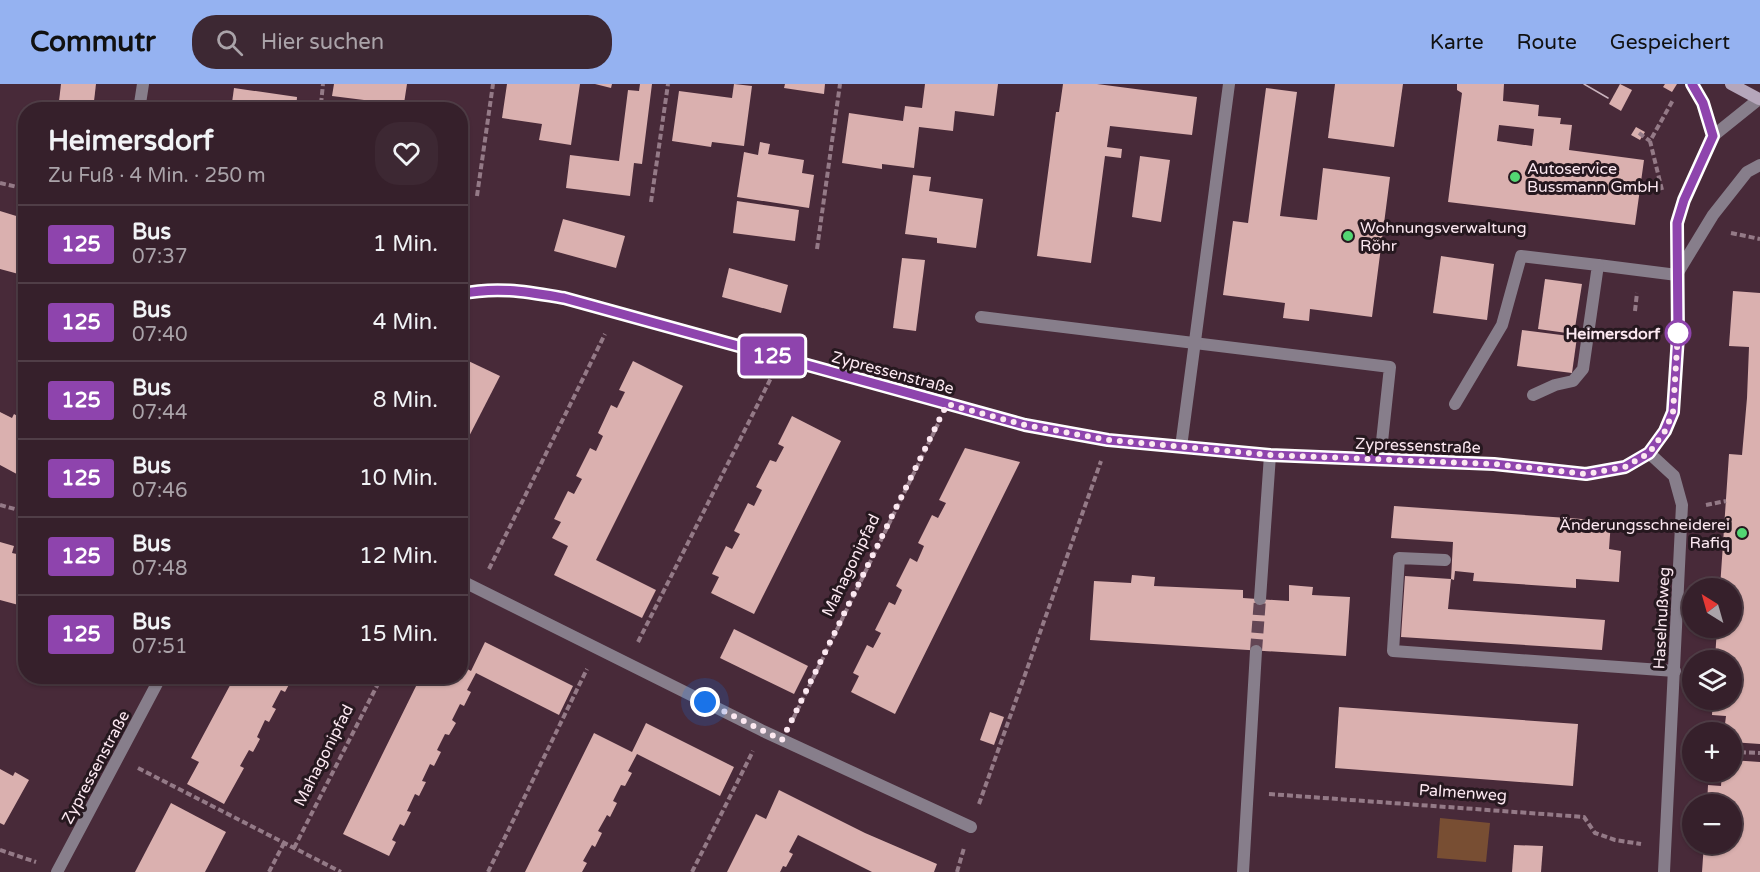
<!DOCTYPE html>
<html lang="de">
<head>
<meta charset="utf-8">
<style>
  body { margin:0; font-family:"Varela Round",sans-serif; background:#3d2833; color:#f1f3f6; height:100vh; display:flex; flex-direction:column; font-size:22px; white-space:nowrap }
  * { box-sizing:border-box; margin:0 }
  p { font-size:20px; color:#aaa3a9 }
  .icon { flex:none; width:33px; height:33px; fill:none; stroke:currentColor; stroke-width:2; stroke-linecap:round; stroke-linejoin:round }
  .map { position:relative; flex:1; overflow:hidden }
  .side { position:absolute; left:18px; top:18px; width:450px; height:582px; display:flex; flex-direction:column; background:#36202b; border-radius:24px; box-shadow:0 2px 4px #0004,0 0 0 2px #503e47 }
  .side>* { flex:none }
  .badge { padding:0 12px; border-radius:4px; font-size:21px; line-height:39px }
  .needle { width:39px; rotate:323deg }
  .tools { position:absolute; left:1682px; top:494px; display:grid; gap:12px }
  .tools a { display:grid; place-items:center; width:60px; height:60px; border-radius:50%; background:#36202b; box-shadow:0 2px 4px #0004,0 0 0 2px #503e47; font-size:30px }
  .you { position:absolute; width:30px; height:30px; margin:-15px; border:4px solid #fff; border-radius:50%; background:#1a73e8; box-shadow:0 0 0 9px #1a73e833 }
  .map>.badge { position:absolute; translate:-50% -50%; box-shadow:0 0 0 3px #fff }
  .round { display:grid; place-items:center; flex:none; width:63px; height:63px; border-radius:24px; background:#3d2833 }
  .overview { display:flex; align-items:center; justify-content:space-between; height:102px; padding:0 30px }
  h1 { font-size:28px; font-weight:700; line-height:45px }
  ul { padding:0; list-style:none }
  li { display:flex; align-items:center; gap:18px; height:78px; padding:0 30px; border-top:2px solid #503e47 }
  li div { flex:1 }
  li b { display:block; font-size:22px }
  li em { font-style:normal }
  li .badge { min-width:66px; font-weight:700; text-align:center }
  header { display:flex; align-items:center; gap:36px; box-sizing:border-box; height:84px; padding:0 30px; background:#95b2f1; color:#111 }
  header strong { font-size:28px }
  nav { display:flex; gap:33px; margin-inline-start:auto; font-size:21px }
  .search { width:420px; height:54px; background:#3d2833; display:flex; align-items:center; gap:15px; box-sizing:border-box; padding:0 21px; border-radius:24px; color:#aaa3a9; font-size:22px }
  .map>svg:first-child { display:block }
  .green { fill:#784e33 }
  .building { fill:#dab0af; fill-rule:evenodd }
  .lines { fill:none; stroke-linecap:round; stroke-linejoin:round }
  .minor-tunnel { stroke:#634655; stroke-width:12; stroke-dasharray:12 6; stroke-linecap:butt }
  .path { stroke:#947a87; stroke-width:4; stroke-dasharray:6 3; stroke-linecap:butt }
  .service { stroke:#877e8b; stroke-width:12 }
  .minor { stroke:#877e8b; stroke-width:12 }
  .secondary { stroke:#b5a6bb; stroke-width:12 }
  .tram { stroke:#cab4be; stroke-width:1.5 }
  .line-casing { stroke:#fff; stroke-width:14 }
  .line { stroke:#8e44ad; stroke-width:9 }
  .walk { stroke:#fce8f1; stroke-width:6; stroke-dasharray:0 10.8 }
  .poi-dot { fill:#53d673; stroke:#26181f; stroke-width:2 }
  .stop-dot { fill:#fff; stroke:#8e44ad; stroke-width:3 }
  .labels { text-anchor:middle; stroke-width:6; stroke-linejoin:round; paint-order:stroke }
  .poi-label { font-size:16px; fill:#fce8f1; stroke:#26181f; text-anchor:start }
  .stop-label { font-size:16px; font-weight:bold; fill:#fce8f1; stroke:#26181f; text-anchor:end }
  .street-label { font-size:16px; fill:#fce8f1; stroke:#26181f }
</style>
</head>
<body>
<header>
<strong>Commutr</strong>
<div class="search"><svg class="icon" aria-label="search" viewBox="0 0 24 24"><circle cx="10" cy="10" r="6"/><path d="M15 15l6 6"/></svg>Hier suchen</div>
<nav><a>Karte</a><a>Route</a><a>Gespeichert</a></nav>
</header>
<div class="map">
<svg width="1760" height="788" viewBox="0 0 1760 788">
  <rect width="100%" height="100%" fill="#482a39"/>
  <!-- green -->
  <path class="green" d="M1440,734L1490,739L1486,778L1437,774Z"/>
  <!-- building -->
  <g class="building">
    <path d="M61,0H96L93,26H58Z"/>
    <path d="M334,0H407L403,26H385V21L371,20L372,17L332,12Z"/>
    <path d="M507,0H580L571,61L539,56L542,40L502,34Z"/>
    <path d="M595,0H612L611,4Z"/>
    <path d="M640,0H652L642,80L634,79L630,112L566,104L570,71L619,77L628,6L639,7Z"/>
    <path d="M734,0L752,2L744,62L712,58L711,63L672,57L679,7L732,14Z"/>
    <path d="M785,0H825L824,10L784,4Z"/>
    <path d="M925,0H998L994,32L955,27L953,47L919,43L914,84L882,80V85L842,79L849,29L903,37L905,22L922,24Z"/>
    <path d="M1063,0H1097L1197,13L1192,51L1110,42L1107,63L1122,65L1121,74L1105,72L1091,179L1037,172L1056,28H1059Z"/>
    <path d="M1335,0H1403L1394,63L1328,54Z"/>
    <path d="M1457,0H1504L1503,17L1539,21L1538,32L1561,34L1560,40L1572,41L1569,66L1644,76L1635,141L1448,118L1462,9L1457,6ZM1499,41L1534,45L1532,62L1497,57Z"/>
    <path d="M1620,0L1632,6L1621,27L1609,20Z"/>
    <path d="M1665,0H1677L1672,8L1663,3Z"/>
    <path d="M234,4L297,13L296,26H231Z"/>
    <path d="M1266,4L1297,8L1280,132L1317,136L1323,84L1390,93L1372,233L1310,225L1309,237L1283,234L1285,219L1223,211L1233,137L1248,139Z"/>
    <path d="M1636,43L1645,48L1640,56L1631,51Z"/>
    <path d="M460,54H464L462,72H460Z"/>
    <path d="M760,58L770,60L768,70L804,76L802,89L814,91L809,124L737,113L744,68L758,71Z"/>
    <path d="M1140,72L1170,76L1161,138L1132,133Z"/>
    <path d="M913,91L931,93L929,107L983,115L976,164L937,159V154L905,150Z"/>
    <path d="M737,117L799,126L795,157L733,149Z"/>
    <path d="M0,127L26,135V192L0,185Z"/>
    <path d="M563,135L625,152L616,184L554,167Z"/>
    <path d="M1441,172L1494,180L1487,236L1433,229Z"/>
    <path d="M902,174L925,176L916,247L893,244Z"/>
    <path d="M729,184L788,201L781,229L722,213Z"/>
    <path d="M1545,195L1582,200L1574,250L1538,245Z"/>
    <path d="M1733,207L1760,209V660L1731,658V648H1724L1726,632L1712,631L1713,615H1731V576H1715L1717,543H1731V504H1720L1729,370L1742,371L1747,314L1749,263L1729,262Z"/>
    <path d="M1522,246L1577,253L1572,289L1517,282Z"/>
    <path d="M460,273L500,292L460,370Z"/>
    <path d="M633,277L683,302L596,476L656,506L642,534L554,491L568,462L552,454L561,438L554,435L568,407L574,410L582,395L576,392L590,364L596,367L603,352L598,349L611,321L617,324L625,308L619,306Z"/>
    <path d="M0,328L12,334L14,330L26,337V395L0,381Z"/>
    <path d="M792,332L841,357L754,530L711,509L719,493L712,490L726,462L732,465L740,450L734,447L748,419L754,422L762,406L756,403L770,376L776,378L784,363L778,360Z"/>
    <path d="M965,364L1020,378L895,630L851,608L859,592L853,589L867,561L873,564L881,549L875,546L889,518L895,521L902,506L896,502L910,474L917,478L924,462L918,459L932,431L938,434L946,419L939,416Z"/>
    <path d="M1394,422L1611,437L1609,465L1621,467L1619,498L1576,495V504L1473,497L1474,489L1455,487L1454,496L1451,495L1448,525L1605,536L1602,566L1401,553L1405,492L1451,495L1453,458L1391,454Z"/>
    <path d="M0,458L14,462L12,469L26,472V523L0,516Z"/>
    <path d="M1132,491L1155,493L1154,502L1243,506V514L1289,517V501L1313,503L1312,511L1350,513L1346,572L1090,556L1094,497L1131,499Z"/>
    <path d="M734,545L808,582L794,610L720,574Z"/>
    <path d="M485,558L573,602L559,631L476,589L467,606L471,608L464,622L460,620L452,636L456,639L449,651L445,650L437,666L441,668L434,682L430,680L422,697L426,698L419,712L415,710L407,727L411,728L404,742L400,740L392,756L396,758L389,772L343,750L421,592H460V581L471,587Z"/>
    <path d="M235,592H287L292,595L285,608L281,606L272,623L276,625L269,638L265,636L257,653L260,655L253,668L249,666L240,682L244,684L224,720L187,700L199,678L191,674Z"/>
    <path d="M1339,623L1578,640L1573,702L1335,684Z"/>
    <path d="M990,628L1004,633L994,661L980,656Z"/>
    <path d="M646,639L734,683L720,712L637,670L628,687L632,689L625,702L621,701L613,717L617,719L610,733L607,731L598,747L602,749L595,763L592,761L583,777L587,779L582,788H525L594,649L632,668Z"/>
    <path d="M1731,676L1760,678V788H1702L1704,759H1731V720H1707L1708,701L1721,702L1722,687H1731Z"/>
    <path d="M0,685L13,692L15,688L29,696L4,741L0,739Z"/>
    <path d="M779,706L865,749L937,780L934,788H872L798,751L789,768L793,770L786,783L783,782L780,788H727L756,730L766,735Z"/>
    <path d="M171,719L226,748L205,788H135Z"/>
    <path d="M1514,761L1543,762L1541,788H1512Z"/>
  </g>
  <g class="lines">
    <!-- minor-tunnel -->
    <path class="minor-tunnel" d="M1256,567L1260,515"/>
    <!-- path -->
    <g class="path">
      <path d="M321,20L323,0"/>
      <path d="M1639,49L1650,57"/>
      <path d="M0,99L26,105"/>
      <path d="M1662,106L1650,57L1673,16"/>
      <path d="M477,112L493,0"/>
      <path d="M651,118L668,0"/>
      <path d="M1731,149L1760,155"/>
      <path d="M817,165L840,0"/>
      <path d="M1635,227L1637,209"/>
      <path d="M0,421L26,428"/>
      <path d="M1706,421L1726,417"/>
      <path d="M489,485L605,250"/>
      <path d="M638,558L771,294"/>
      <path d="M793,635L938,340"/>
      <path d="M1731,668L1760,669"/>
      <path d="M138,684L341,788"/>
      <path d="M1269,710L1584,733L1595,749L1615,756L1641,760"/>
      <path d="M979,720L1101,377"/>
      <path d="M294,764L382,592"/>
      <path d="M0,766L36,778"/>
      <path d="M269,788L284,759"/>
      <path d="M488,788L587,585"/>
      <path d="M692,788L753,667"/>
      <path d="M957,788L964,764"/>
    </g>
    <!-- service -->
    <g class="service">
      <path d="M139,26L143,0"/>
      <path d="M1598,181L1677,191"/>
      <path d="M981,233L1390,283L1380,376"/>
      <path d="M1455,320L1502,241L1521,172L1598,181L1583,285L1573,297L1555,301L1533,311"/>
      <path d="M1445,476L1399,474L1393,567L1675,587"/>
    </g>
    <!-- minor -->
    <g class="minor">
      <path d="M1677,190L1713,131L1747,88L1760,81"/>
      <path d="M460,210C498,202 528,208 564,214L1025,341L1108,356L1270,371L1494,380L1586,390L1625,383L1649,369L1665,347L1673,328L1678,252L1677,139L1684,116L1713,52L1759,15"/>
      <path d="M1181,363L1229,0"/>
      <path d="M1649,369L1674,392L1682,421L1664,788"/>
      <path d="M460,496L763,647L971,743"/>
      <path d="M1260,515L1270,371"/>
      <path d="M57,788L161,592"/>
      <path d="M1243,788L1256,567"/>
    </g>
    <!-- secondary -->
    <g class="secondary">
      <path d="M1692,0L1703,19L1713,52"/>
      <path d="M1731,0L1759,15"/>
    </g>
    <!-- tram -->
    <path class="tram" d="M1584,0L1608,14"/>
  </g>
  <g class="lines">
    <defs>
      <path id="line" d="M460,210C498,202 528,208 564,214L1025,341L1108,356L1270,371L1494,380L1586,390L1625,383L1649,369L1665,347L1673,328L1678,252L1677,139L1684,116L1713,52L1703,19L1692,0"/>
    </defs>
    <!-- line casing -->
    <use href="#line" class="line-casing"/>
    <!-- line -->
    <use href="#line" class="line"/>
    <!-- walk -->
    <path class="walk" d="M705,618L782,656L947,320L1025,341L1108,356L1270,371L1494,380L1586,390L1625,383L1649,369L1665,347L1673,328L1678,249"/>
  </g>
  <!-- markers -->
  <g class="poi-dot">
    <circle cx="1515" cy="93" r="6"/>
    <circle cx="1348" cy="152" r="6"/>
    <circle cx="1742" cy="449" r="6"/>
  </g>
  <circle class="stop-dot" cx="1678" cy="249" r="12"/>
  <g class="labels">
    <!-- poi labels -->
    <g class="poi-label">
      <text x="1527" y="90">Autoservice<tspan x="1527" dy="18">Bussmann GmbH</tspan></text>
      <text x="1360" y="149">Wohnungsverwaltung<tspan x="1360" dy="18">Röhr</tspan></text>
      <text x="1730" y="446" text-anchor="end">Änderungsschneiderei<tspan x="1730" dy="18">Rafiq</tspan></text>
    </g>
    <!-- stop labels -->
    <g class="stop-label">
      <text x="1660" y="255">Heimersdorf</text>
    </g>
    <!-- street labels -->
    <g class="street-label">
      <text transform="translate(893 288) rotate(15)" y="6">Zypressenstraße</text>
      <text transform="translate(1418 361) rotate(2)" y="6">Zypressenstraße</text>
      <text transform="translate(850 481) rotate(-64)" y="6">Mahagonipfad</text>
      <text transform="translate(1661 534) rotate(-87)" y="6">Haselnußweg</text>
      <text transform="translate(323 671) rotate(-63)" y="6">Mahagonipfad</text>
      <text transform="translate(95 683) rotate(-62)" y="6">Zypressenstraße</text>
      <text transform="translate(1463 708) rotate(4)" y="6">Palmenweg</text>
    </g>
  </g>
</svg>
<div class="tools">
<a><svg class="needle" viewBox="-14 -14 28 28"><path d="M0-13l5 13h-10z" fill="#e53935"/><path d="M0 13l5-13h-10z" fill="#aaa3a9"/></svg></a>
<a><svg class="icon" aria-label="layers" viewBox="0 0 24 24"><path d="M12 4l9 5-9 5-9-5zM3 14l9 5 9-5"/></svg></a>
<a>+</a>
<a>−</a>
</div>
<div class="you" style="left:705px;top:618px"></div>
<b class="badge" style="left:772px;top:272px;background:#8e44ad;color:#fff">125</b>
<section class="side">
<div class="overview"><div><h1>Heimersdorf</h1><p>Zu Fuß · 4 Min. · 250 m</p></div><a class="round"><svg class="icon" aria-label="heart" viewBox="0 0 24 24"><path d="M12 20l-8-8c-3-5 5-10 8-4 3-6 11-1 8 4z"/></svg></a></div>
<ul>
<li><span class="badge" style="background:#8e44ad;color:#fff">125</span><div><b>Bus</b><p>07:37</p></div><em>1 Min.</em></li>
<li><span class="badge" style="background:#8e44ad;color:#fff">125</span><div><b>Bus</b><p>07:40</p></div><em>4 Min.</em></li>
<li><span class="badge" style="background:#8e44ad;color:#fff">125</span><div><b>Bus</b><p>07:44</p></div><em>8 Min.</em></li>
<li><span class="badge" style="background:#8e44ad;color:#fff">125</span><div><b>Bus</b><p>07:46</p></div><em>10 Min.</em></li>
<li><span class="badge" style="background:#8e44ad;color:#fff">125</span><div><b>Bus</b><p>07:48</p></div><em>12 Min.</em></li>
<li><span class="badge" style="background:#8e44ad;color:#fff">125</span><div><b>Bus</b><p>07:51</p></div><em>15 Min.</em></li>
</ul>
</section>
</div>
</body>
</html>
